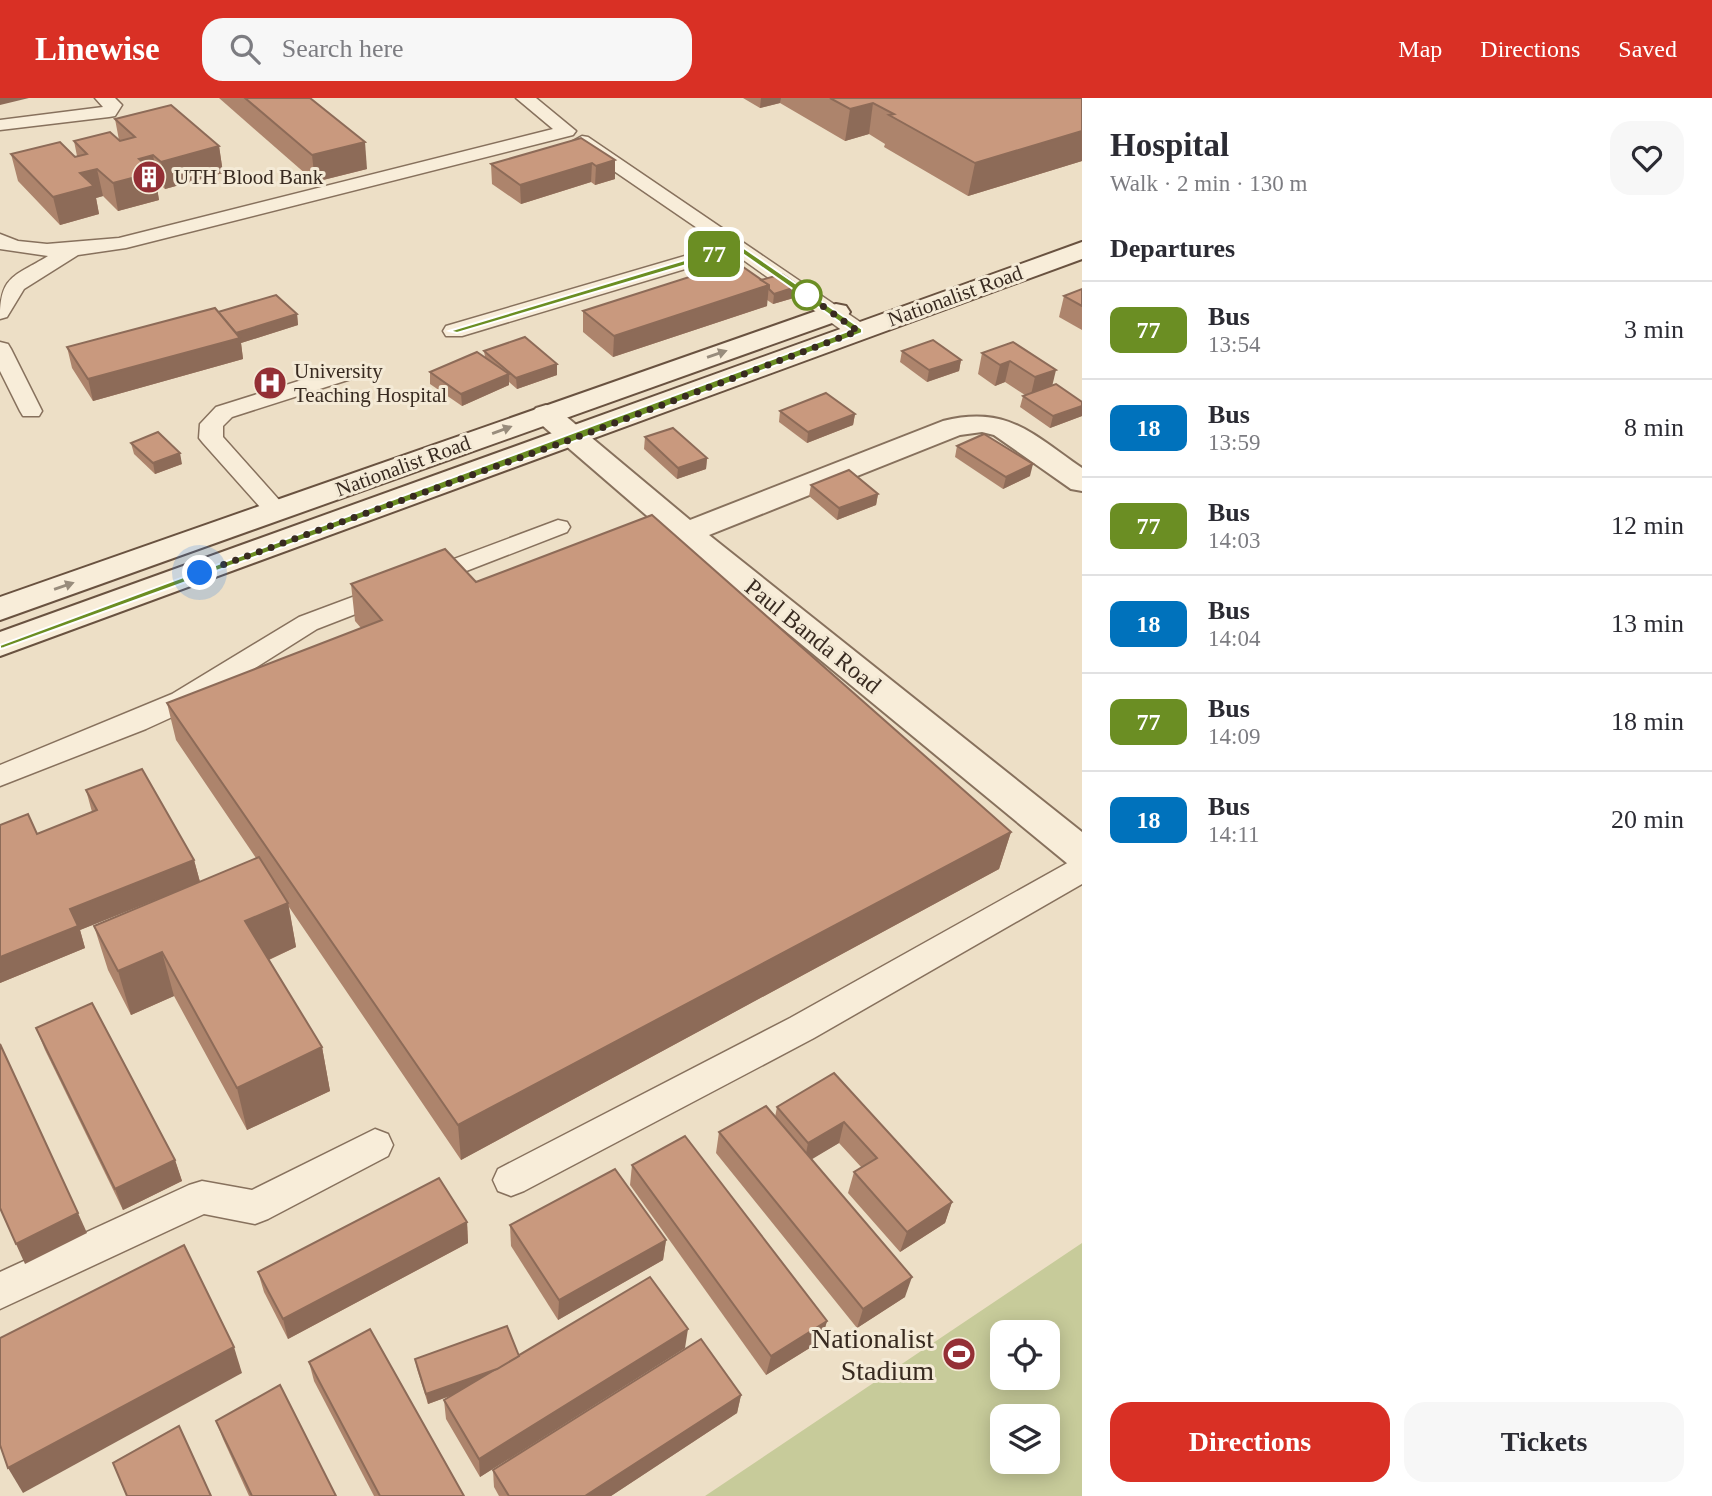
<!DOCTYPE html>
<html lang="en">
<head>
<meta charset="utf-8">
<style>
  body { margin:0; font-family:"Times New Roman",serif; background:#f7f7f7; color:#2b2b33; height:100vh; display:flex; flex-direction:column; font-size:26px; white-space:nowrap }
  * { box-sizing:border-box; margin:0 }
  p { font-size:23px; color:#7c7c81 }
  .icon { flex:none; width:38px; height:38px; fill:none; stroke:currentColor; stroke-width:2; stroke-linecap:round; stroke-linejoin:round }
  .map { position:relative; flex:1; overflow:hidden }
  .details { display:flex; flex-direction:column; background:#fff; width:630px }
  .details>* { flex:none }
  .badge { padding:0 14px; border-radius:10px; font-size:24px; line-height:46px }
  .controls { position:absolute; left:990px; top:1222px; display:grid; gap:14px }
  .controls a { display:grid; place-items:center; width:70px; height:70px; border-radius:14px; background:#fff; box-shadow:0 4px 18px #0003; font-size:35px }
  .you { position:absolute; width:35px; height:35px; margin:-18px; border:5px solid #fff; border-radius:50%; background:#1a73e8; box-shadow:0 0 0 10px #1a73e833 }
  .map>.badge { position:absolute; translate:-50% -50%; box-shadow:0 0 0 4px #fff }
  h2 { padding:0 28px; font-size:26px; line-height:63px }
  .round { display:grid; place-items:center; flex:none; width:74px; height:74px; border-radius:21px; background:#f7f7f7 }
  .overview { display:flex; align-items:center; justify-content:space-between; height:119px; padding:0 28px }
  h1 { font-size:33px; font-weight:600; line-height:52px }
  .primary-button { display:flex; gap:14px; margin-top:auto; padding:14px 28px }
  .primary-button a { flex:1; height:80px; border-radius:21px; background:#d93025; color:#fff; font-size:28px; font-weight:600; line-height:80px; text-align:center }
  .primary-button a+a { background:#f7f7f7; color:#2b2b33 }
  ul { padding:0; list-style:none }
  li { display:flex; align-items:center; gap:21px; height:98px; padding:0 28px; border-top:2px solid #e1e1e2 }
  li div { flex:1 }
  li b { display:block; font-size:26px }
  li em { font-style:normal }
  li .badge { min-width:77px; font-weight:700; text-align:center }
  header { display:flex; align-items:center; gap:42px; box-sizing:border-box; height:98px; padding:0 35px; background:#d93025; color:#fff }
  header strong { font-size:33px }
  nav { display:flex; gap:38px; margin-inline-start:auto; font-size:24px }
  .search { width:490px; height:63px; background:#f7f7f7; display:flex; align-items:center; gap:18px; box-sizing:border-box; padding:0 24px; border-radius:21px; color:#7c7c81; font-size:26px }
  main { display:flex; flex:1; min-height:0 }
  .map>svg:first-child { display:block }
  .green { fill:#c7cb9a; fill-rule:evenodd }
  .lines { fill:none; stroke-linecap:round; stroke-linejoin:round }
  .service-casing { stroke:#87715d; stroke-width:3 }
  .minor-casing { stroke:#87715d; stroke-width:4 }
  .secondary-casing { stroke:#695240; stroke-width:4 }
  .service { fill:#f8edd9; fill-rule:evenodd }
  .minor { fill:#f8edd9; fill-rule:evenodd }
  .secondary { fill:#f8edd9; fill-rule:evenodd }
  .wall { fill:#ad846c }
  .shaded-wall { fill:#8d6b58 }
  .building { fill:#c9997e; stroke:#8d6b58; stroke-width:2 }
  .oneway { fill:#988c7c }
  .line { fill:#6b8e23; stroke:#fff; stroke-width:2 }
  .walk { stroke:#382a20; stroke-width:7; stroke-dasharray:0 12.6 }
  .stop-dot { fill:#fff; stroke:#6b8e23; stroke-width:3.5 }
  .labels { text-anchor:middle; stroke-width:6; stroke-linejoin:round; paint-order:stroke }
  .far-poi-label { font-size:21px; fill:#382a20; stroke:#f4ead6; text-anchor:start }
  .far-street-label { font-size:21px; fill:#382a20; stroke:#f4ead6 }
  .street-label { font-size:24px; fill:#382a20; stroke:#f4ead6 }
  .near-poi-label { font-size:28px; fill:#382a20; stroke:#f4ead6; text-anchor:end }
</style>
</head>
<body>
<header>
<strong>Linewise</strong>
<div class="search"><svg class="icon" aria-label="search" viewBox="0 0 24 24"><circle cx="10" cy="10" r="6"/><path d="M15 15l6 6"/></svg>Search here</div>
<nav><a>Map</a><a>Directions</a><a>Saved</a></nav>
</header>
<main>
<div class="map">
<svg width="1082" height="1398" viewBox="0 0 1082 1398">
  <rect width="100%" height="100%" fill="#eddfc6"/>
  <!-- green -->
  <path class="green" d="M1082,1145V1398H705ZM1003,1234H1048V1279H1003ZM1003,1318H1048V1363H1003Z"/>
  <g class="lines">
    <defs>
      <g id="service">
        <path d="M95,0H115L122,7L115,18L109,19L0,32V22L103,9Z"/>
        <path d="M516,0H536L576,33L573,37L126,150L78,157L24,191L7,219L0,221C0,177 14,179 48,158L0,151V136L18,143L47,146L119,140L553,31Z"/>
        <path d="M582,38L588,39L866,228L869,233L866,238H850L735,156L462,238H446L443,233L446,228L722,147L576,47L573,43Z"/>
        <path d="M0,244L8,246L11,251L42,313L39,318H23L20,313L0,273Z"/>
        <path d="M343,269L351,271L354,276L351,281L232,319L223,328V339L289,413L286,418L277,420L268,418L203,345L199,340L200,326L216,309Z"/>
        <path d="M558,422L567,424L570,429L567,434L317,531L192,610L146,631L0,688V667L172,596L299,519Z"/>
        <path d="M1082,759V786L814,940L524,1093L511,1098L498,1093L493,1082L498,1071L790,920L1071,763Z"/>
        <path d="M375,1031L388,1036L393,1047L388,1058L268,1121L255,1126L204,1116L0,1211V1174L189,1087L202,1083L252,1092Z"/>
      </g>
      <path id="minor" d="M546,307L556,310L690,422L943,323C1008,307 1032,336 1082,370V393L1071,391L994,337L982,334L960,337L709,437L1082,734V771L1068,766L675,442L536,322L531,316L536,310Z"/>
      <g id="secondary">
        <path d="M1082,144V161L0,558V534Z"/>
        <path d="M836,206L846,208L850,214L846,220L0,522V499Z"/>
      </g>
    </defs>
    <!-- service casing -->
    <use href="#service" class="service-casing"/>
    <!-- minor casing -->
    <use href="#minor" class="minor-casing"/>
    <!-- secondary casing -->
    <use href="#secondary" class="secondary-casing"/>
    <!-- service -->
    <use href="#service" class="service"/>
    <!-- minor -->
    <use href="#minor" class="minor"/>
    <!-- secondary -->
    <use href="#secondary" class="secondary"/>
  </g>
  <!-- wall -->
  <g class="wall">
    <path d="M219,0H310L367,71L315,84Z"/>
    <path d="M743,0H1082V63L968,98L884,49L885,46L869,36L845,43L780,5L760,10Z"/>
    <path d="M115,21L219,48L223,75L165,91L158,84H156L159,102L118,113L103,98L96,100L99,116L60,127L18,83L11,56L77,58L74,43L119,42Z"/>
    <path d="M581,40L615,81L595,87L591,84L521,106L492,86L491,66Z"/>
    <path d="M761,182L797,199L773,206L767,202V208L613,259L583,234V213Z"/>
    <path d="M1082,191V232L1059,219L1064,198Z"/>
    <path d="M218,214L297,216L298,227L241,245L243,261L93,303L72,270L67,249Z"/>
    <path d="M1013,244L1052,287L1082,304V318L1050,330L1020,309L1023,298L1025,297L1005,284L995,288L978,276L982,255Z"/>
    <path d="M484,253L557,266V277L517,291L509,284V287L462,308L430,286V274L485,259Z"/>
    <path d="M902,253L961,262L959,273L927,284L900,264Z"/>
    <path d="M780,313L855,316L853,327L807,345L779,324Z"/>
    <path d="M645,339L707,360L706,371L677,381L644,351Z"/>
    <path d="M131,345L182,366L155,376L134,356Z"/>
    <path d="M957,348L1030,378L1003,391L955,359Z"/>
    <path d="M811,387L878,396L876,407L837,422L809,398Z"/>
    <path d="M476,484L1011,734L999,771L461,1062L289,809L296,849L269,862L322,949L330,993L247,1032L174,898L131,917L108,872L94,828L192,787L80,832L85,850L0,885V727L37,736L92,714L86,692L194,762L200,784L256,760L176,642L167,605L361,530L355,523L351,486Z"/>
    <path d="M36,930L175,1062L182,1083L123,1112L45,952Z"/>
    <path d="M834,975L952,1104L945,1125L900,1154L848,1095L854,1074L862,1070L839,1045L811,1061L905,1199L857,1230L716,1055L719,1034L775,1019L777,1009Z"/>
    <path d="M632,1067L827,1223L821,1243L766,1277L630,1087Z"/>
    <path d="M467,1124L468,1145L288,1241L264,1194L258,1174Z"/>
    <path d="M510,1127L666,1142L663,1162L558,1222L511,1148Z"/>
    <path d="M685,1250L480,1379L446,1321L444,1302L455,1296L428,1306L417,1271L415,1261L519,1258Z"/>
    <path d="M309,1264L464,1398H374L314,1283Z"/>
    <path d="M741,1297L737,1315L611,1398H499L494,1389L493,1372Z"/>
    <path d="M216,1323L336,1398H249L223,1341Z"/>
  </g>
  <!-- shaded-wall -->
  <g class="shaded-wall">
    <path d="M0,0H29L0,7Z"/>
    <path d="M761,0H781L780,5L760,10Z"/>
    <path d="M873,5L869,36L845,43L850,11Z"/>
    <path d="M1082,33V63L968,98L975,65Z"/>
    <path d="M365,44L367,71L315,84L312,57Z"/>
    <path d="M219,48L223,75L165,91L161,64Z"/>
    <path d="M153,57L158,84H156L159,102L118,113L113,85L139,61Z"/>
    <path d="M615,62V81L595,87L596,68Z"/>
    <path d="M592,65L591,84L521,106L520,87Z"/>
    <path d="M97,71L103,98L96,100L99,116L60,127L53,99L80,75Z"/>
    <path d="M769,187L767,208L613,259L614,238Z"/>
    <path d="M799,188L797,199L773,206L774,196Z"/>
    <path d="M297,216L298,227L241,245L243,261L93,303L88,281Z"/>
    <path d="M961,262L959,273L927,284L929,272Z"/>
    <path d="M1010,263L1005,284L995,288L1000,267Z"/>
    <path d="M557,266V277L517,291L516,280Z"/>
    <path d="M1056,272L1051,293L1030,301L1035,279Z"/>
    <path d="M509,276V287L462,308L461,296Z"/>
    <path d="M1082,308V318L1050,330L1053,318Z"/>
    <path d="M855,316L853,327L807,345L808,334Z"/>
    <path d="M180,355L182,366L155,376L153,365Z"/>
    <path d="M707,360L706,371L677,381L678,370Z"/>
    <path d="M1033,366L1030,378L1003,391L1006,379Z"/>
    <path d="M878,396L876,407L837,422L839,410Z"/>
    <path d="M1011,734L999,771L461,1062L458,1027Z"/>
    <path d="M194,762L200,784L80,832L85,850L0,885V859L70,811Z"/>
    <path d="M288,805L296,849L255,868L245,823Z"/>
    <path d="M162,854L174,898L131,917L118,873Z"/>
    <path d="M322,949L330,993L247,1032L237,990Z"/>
    <path d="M844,1024L839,1045L804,1066L808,1045Z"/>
    <path d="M175,1062L182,1083L123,1112L115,1091Z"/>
    <path d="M952,1104L945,1125L900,1154L907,1134Z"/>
    <path d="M78,1115L87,1135L25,1166L16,1146Z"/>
    <path d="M467,1124L468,1145L288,1241L283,1221Z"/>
    <path d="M666,1142L663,1162L558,1222L559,1202Z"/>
    <path d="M912,1179L905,1199L857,1230L863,1211Z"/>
    <path d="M827,1223L821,1243L766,1277L771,1258Z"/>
    <path d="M688,1231L685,1250L480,1379L479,1361Z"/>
    <path d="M234,1249L242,1275L23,1395L8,1370Z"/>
    <path d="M521,1262V1272L428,1306L426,1296Z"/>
    <path d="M741,1297L737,1315L611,1398H585Z"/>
  </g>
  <!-- building -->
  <g class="building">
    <path d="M245,0H310L365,44L312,57Z"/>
    <path d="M830,0H1082V33L975,65L889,17L894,16L873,5L850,11Z"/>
    <path d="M171,7L219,48L161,64L153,57L139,61L155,74L113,85L97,71L80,75L94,88L53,99L11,56L60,44L75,59L87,56L74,43L110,34L120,43L135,39L115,21Z"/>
    <path d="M581,40L615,62L596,68L592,65L520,87L491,66Z"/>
    <path d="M736,164L769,187L614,238L583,213Z"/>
    <path d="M782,176L799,188L774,196L769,191V187L761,182Z"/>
    <path d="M1082,191V208L1064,198Z"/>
    <path d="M276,197L297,216L236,235L218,214Z"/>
    <path d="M215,210L240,240L88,281L67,249Z"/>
    <path d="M525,239L557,266L516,280L484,253Z"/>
    <path d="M933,242L961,262L929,272L902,253Z"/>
    <path d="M1013,244L1056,272L1035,279L1010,263L1000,267L982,255Z"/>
    <path d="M477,254L509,276L461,296L430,274Z"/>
    <path d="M1056,286L1082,304V308L1053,318L1023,298Z"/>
    <path d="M826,295L855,316L808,334L780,313Z"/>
    <path d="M673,330L707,360L678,370L645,339Z"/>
    <path d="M158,334L180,355L153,365L131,345Z"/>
    <path d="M984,336L1033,366L1006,379L957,348Z"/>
    <path d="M849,372L878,396L839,410L811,387Z"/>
    <path d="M652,417L1011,734L458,1027L167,605L382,522L351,486L445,451L476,484Z"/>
    <path d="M142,671L194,762L70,811L78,828L0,859V727L28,716L37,736L97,712L86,692Z"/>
    <path d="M259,759L288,805L245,823L322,949L237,990L162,854L118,873L94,828Z"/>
    <path d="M92,905L175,1062L115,1091L36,930Z"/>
    <path d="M0,946L78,1115L16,1146L0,1110Z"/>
    <path d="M834,975L952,1104L907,1134L854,1074L877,1060L844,1024L808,1045L777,1009Z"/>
    <path d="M766,1008L912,1179L863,1211L719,1034Z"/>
    <path d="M685,1038L827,1223L771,1258L632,1067Z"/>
    <path d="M615,1071L666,1142L559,1202L510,1127Z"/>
    <path d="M439,1080L467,1124L283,1221L258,1174Z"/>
    <path d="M184,1147L234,1249L8,1370L0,1347V1240Z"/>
    <path d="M650,1179L688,1231L479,1361L444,1302Z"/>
    <path d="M507,1228L519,1258L497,1271L426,1296L415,1261Z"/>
    <path d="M370,1231L464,1398H380L309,1264Z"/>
    <path d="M701,1241L741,1297L585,1398H509L493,1372Z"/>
    <path d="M280,1287L336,1398H252L216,1323Z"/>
    <path d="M179,1328L211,1398H127L113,1365Z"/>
  </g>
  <!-- one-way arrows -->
  <defs><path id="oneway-solid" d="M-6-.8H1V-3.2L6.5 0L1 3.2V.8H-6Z" transform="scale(1.75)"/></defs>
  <g class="oneway">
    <use href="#oneway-solid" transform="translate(717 256) rotate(-19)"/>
    <use href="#oneway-solid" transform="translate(502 332) rotate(-20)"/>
    <use href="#oneway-solid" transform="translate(64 488) rotate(-19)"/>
  </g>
  <!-- line -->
  <path class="line" d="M738,146L862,231V235L578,342L4,550L0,551V547L851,232L737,152L457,235L449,233Z"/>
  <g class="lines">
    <!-- walk -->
    <path class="walk" d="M200,475L575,340L858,233L807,197"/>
  </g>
  <!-- icons -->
  <defs>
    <symbol id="building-disc" viewBox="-11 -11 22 22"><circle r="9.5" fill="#942f35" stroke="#f4ead6"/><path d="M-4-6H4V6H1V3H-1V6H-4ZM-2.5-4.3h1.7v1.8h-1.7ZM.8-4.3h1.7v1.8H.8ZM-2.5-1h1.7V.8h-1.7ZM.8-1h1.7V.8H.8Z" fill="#fff"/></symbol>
    <symbol id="hospital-disc" viewBox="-11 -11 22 22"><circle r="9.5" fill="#942f35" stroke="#f4ead6"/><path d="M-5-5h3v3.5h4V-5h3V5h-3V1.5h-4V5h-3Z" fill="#fff"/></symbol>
    <symbol id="stadium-disc" viewBox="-11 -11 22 22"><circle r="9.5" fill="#942f35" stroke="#f4ead6"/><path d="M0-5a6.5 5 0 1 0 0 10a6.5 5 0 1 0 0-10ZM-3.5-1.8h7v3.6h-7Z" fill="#fff"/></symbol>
  </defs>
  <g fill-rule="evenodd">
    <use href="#building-disc" x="130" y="60" width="38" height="38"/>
    <use href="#hospital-disc" x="251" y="266" width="38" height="38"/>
    <use href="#stadium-disc" x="940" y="1237" width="38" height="38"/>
  </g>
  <!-- markers -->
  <circle class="stop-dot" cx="807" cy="197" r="14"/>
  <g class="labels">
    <!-- far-poi labels -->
    <g class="far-poi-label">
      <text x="174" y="86">UTH Blood Bank</text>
      <text x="294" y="280">University<tspan x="294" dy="24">Teaching Hospital</tspan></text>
    </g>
    <!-- far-street labels -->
    <g class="far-street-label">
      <text transform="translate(955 198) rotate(-20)" y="7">Nationalist Road</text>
      <text transform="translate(403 368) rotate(-20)" y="7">Nationalist Road</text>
    </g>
    <!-- street labels -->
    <g class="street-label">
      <text transform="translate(813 538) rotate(39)" y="8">Paul Banda Road</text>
    </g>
    <!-- near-poi labels -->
    <g class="near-poi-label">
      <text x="934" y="1250">Nationalist<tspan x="934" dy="32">Stadium</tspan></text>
    </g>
  </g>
</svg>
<div class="controls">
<a><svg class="icon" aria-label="locate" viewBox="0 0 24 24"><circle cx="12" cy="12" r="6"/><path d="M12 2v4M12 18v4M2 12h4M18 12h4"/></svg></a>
<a><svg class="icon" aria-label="layers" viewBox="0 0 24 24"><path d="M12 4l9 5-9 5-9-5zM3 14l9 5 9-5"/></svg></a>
</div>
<div class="you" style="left:200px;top:475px"></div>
<b class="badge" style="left:714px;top:156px;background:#6b8e23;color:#fff">77</b>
</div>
<section class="details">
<div class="overview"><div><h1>Hospital</h1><p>Walk · 2 min · 130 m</p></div><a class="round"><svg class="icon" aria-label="heart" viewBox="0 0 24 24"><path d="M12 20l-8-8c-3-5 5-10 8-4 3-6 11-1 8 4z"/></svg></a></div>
<h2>Departures</h2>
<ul>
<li><span class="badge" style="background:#6b8e23;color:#fff">77</span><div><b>Bus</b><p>13:54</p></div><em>3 min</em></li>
<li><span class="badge" style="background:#0072bc;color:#fff">18</span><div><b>Bus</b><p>13:59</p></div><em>8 min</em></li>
<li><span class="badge" style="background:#6b8e23;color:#fff">77</span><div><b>Bus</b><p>14:03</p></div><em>12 min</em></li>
<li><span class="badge" style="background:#0072bc;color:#fff">18</span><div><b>Bus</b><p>14:04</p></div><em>13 min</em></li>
<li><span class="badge" style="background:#6b8e23;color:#fff">77</span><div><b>Bus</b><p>14:09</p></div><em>18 min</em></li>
<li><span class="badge" style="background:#0072bc;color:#fff">18</span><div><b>Bus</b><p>14:11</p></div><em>20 min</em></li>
</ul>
<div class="primary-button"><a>Directions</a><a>Tickets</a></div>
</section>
</main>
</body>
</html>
